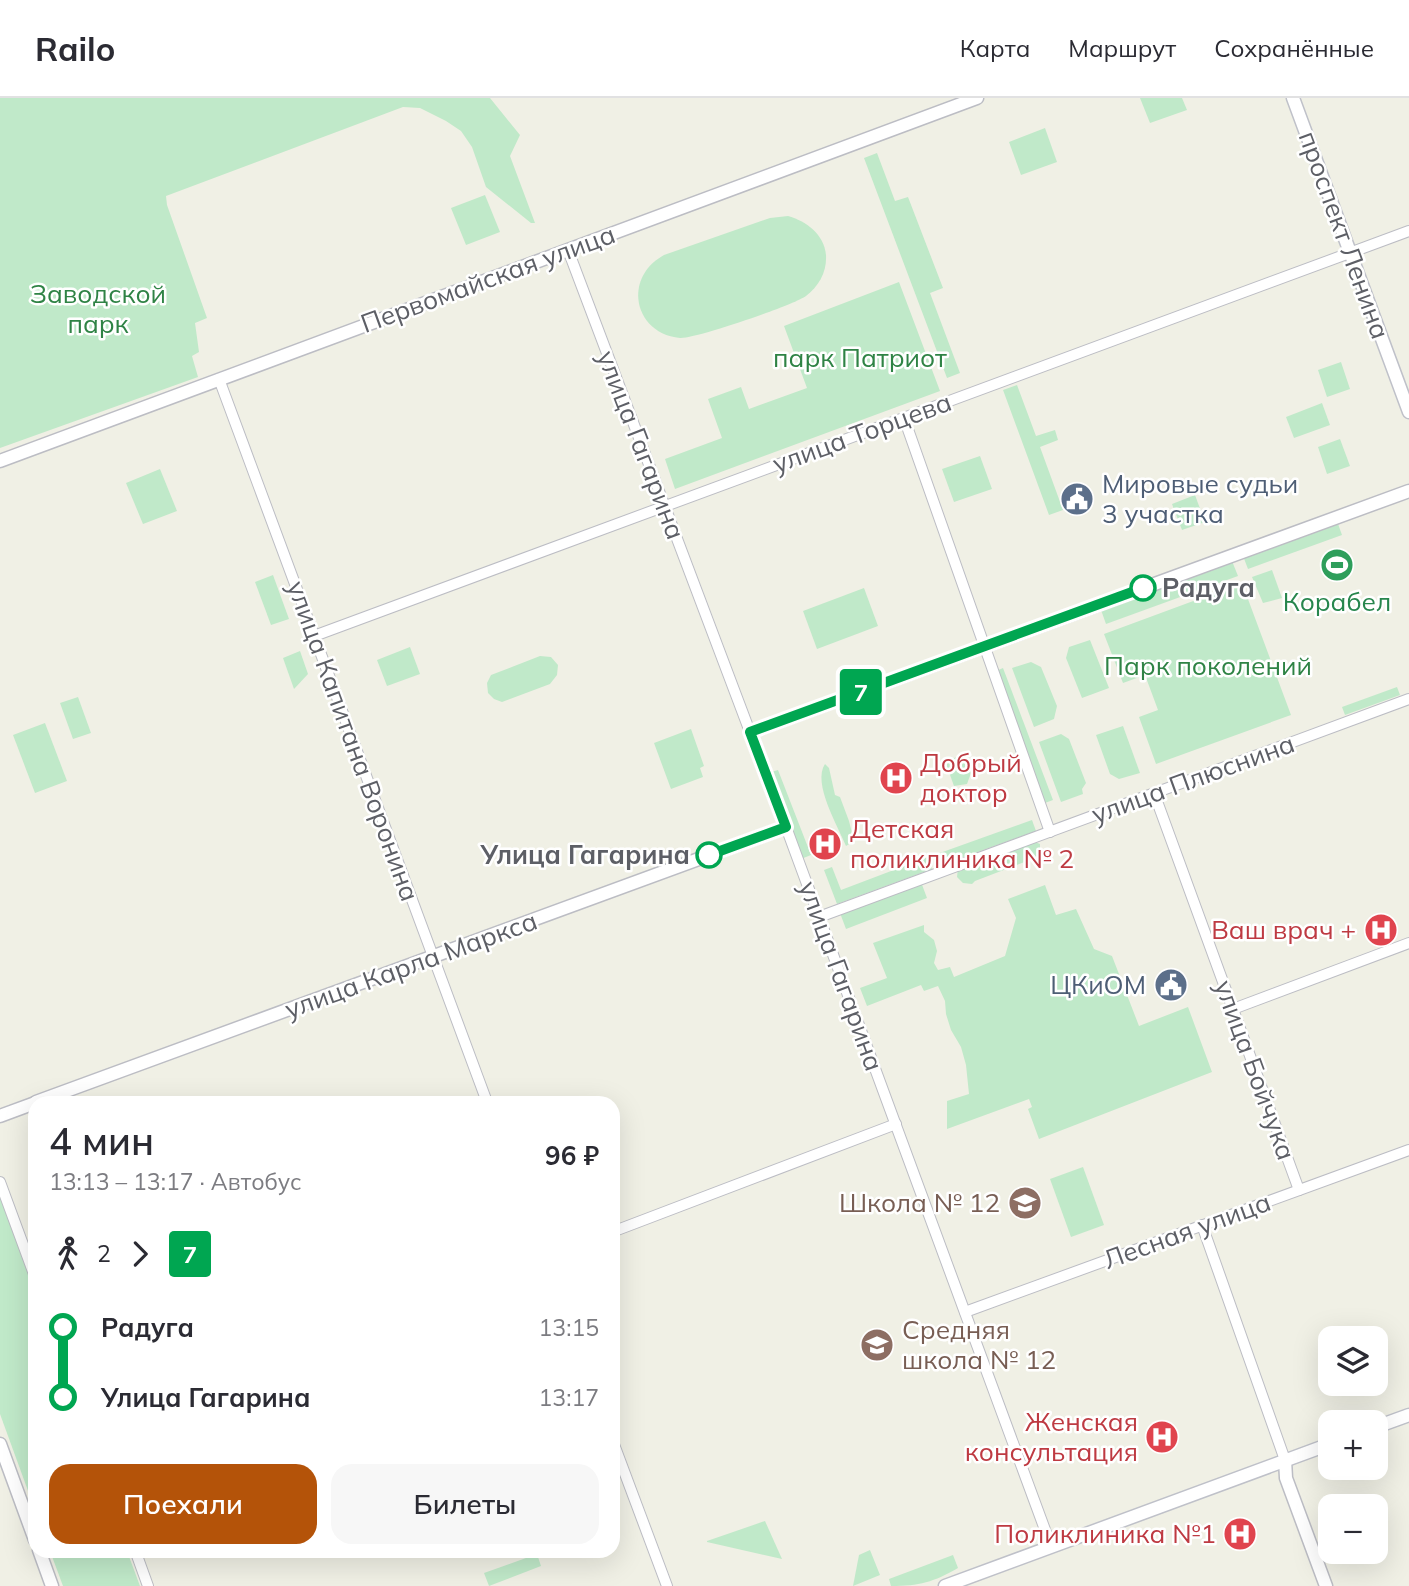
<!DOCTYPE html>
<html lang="ru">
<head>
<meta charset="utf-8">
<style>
  body { margin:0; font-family:Mulish,sans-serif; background:#f7f7f7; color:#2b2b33; height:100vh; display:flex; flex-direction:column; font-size:26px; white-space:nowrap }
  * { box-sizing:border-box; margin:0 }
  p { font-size:23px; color:#7c7c81 }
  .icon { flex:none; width:38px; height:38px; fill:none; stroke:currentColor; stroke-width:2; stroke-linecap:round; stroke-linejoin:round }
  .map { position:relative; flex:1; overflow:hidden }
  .sheet { position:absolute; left:28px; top:998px; width:592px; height:462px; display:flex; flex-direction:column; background:#fff; border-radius:21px; box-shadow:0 7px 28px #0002 }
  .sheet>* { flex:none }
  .badge { padding:0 14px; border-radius:5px; font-size:24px; line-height:46px }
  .buttons { position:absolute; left:1318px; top:1228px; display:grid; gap:14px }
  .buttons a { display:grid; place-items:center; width:70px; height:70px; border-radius:14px; background:#fff; box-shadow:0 7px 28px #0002; font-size:35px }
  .map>.badge { position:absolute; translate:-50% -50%; box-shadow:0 0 0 4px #fff }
  .legs { display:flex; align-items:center; gap:10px; height:77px; padding:0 21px; font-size:23px }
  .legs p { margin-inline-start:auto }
  .summary { display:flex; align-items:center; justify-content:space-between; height:119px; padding:0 21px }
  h1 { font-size:38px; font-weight:600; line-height:52px }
  .primary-button { display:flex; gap:14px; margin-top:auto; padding:14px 21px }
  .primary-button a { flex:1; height:80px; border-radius:21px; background:#b45309; color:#fff; font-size:28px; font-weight:600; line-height:80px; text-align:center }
  .primary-button a+a { background:#f7f7f7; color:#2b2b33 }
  ul { padding:0 21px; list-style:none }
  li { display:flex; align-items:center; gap:24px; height:70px; font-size:26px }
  li i { display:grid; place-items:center; width:10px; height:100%; margin:0 9px; background:currentColor }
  li i::after { content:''; width:18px; height:18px; margin:-9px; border:5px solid; border-radius:50%; background:#fff }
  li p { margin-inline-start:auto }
  li:first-child i { background:linear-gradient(#0000 50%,currentColor 0) }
  li:last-child i { background:linear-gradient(currentColor 50%,#0000 0) }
  header { display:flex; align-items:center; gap:42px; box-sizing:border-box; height:98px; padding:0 35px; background:#fff; border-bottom:2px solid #e1e1e2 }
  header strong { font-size:33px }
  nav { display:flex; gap:38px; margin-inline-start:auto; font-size:24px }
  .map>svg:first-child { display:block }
  .green { fill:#c0e9c9 }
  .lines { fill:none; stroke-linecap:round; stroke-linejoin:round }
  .minor-casing { stroke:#bcbdc4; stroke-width:12 }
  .tertiary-casing { stroke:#bcbdc4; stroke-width:15 }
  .secondary-casing { stroke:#bfc1c9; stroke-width:15 }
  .minor { stroke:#fff; stroke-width:10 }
  .tertiary { stroke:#fff; stroke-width:12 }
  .secondary { stroke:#fff; stroke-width:12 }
  .line-1-casing { stroke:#fff; stroke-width:16 }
  .line-1 { stroke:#00a651; stroke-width:10 }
  .stop-1-dot { fill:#fff; stroke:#00a651; stroke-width:3.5 }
  .labels { text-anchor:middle; stroke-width:5; stroke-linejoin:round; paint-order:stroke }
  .street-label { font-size:26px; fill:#5d5f66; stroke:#fff }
  .park-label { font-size:26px; fill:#2f8345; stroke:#fff }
  .service-label { font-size:26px; fill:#4e5e75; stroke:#fff; text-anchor:start }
  .stop-label { font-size:26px; font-weight:bold; fill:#5d5f66; stroke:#fff; text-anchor:start }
  .leisure-label { font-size:26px; fill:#27864d; stroke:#fff }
  .health-label { font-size:26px; fill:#be3a42; stroke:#fff; text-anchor:end }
  .education-label { font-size:26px; fill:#785e54; stroke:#fff; text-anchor:end }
</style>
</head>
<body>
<header>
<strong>Railo</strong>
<nav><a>Карта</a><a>Маршрут</a><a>Сохранённые</a></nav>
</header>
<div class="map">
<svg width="1409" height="1488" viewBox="0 0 1409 1488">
  <rect width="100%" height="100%" fill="#f0f0e5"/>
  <!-- green -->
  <g class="green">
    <path d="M0,0H490L520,37L510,58L535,125H531L486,89L472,49L461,33L446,23L420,10L403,9L166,98L167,107L207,220L195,225L199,254L192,258L198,279L0,350Z"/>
    <path d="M1140,0H1182L1187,12L1150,25Z"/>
    <path d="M1045,30L1057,64L1021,77L1009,44Z"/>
    <path d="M877,55L895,103L908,99L943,190L930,195L960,275L947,280L864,60Z"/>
    <path d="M485,97L500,134L466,147L451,110Z"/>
    <path d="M788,118C806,123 824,136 826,157C827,174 819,188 806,198C794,207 695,241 680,240C634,236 622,180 664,157L770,120Z"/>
    <path d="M899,184L940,293L675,391L665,361L722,340L708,301L741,289L749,311L807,290L784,228Z"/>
    <path d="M1341,264L1350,291L1327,299L1318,272Z"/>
    <path d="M1017,287L1036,338L1055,332L1058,342L1040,349L1063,412L1049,417L1003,292Z"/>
    <path d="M1322,305L1330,327L1294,340L1286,319Z"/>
    <path d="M1340,341L1350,368L1327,376L1318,349Z"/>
    <path d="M980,358L992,391L954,404L942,371Z"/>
    <path d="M160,371L177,413L143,426L126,385Z"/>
    <path d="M1195,397L1205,424L1182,432L1172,406Z"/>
    <path d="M1337,423L1342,437L1248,471L1243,458Z"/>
    <path d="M1232,463L1238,478L1106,526L1101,512Z"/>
    <path d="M1272,472L1282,500L1263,505L1252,479Z"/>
    <path d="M273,477L289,521L271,527L255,484Z"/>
    <path d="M1242,485L1291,617L1156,666L1139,619L1158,612L1145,577L1123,585L1104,536Z"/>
    <path d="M864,490L878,528L817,551L803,513Z"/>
    <path d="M1090,542L1109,590L1082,600L1066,560L1069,549Z"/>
    <path d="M410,549L420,576L387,588L377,562Z"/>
    <path d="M300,553L308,576L294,591L283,560Z"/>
    <path d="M540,558L551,559L558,567L557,577L550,586L502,604L494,601L488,595L487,585L491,577Z"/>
    <path d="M1031,564L1041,569L1057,608L1054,621L1034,629L1012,570Z"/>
    <path d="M1003,570L1053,702L1045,705L996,573Z"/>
    <path d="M1397,589L1400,597L1345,617L1342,609Z"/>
    <path d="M78,599L91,635L73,641L60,605Z"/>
    <path d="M45,625L67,683L35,695L13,637Z"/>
    <path d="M1123,628L1140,675L1119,681L1110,676L1096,637Z"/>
    <path d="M691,631L704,668L700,670L703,679L671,691L654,645Z"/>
    <path d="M1061,636L1069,641L1086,685L1082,691L1083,696L1061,704L1039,644Z"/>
    <path d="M957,659L966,663L971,675L967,686L954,688L945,663Z"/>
    <path d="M825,666L829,670L835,697L840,699L849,723L854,743L846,748C838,728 812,685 825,666Z"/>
    <path d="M778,672L811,757L801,761L793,740L794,735L771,674Z"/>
    <path d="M1032,722L1036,733L941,767L937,756Z"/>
    <path d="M1033,743L1040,746V758L975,783L972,786L963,785L957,779L958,770Z"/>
    <path d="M928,759L932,771L837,806L824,772L832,769L841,792Z"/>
    <path d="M921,784L927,800L846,831L840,815Z"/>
    <path d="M1045,787L1056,817L1076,811L1094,851L1112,858L1139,928L1188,909L1212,974L1039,1041L1028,1011L1032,1009L1029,1001L947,1031V1003L969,996L966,967L961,949L951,932L946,916L945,903L938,888L924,893L921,887L867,908L860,890L887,880L873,845L924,827V834L934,842L937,853L934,865L938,872L950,869L954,879L1005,858L1016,820L1008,801Z"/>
    <path d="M1083,1069L1104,1127L1071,1139L1050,1081Z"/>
    <path d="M0,1094L35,1193V1412L0,1316Z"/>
    <path d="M765,1423L782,1461L707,1444V1443Z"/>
    <path d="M870,1452L880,1477L853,1488L859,1457Z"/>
    <path d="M50,1453H127L140,1488H63Z"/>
    <path d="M537,1456L541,1468L489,1488L484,1475Z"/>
    <path d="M953,1457L958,1470C934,1484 919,1488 891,1488L889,1481Z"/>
  </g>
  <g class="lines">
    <defs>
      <g id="minor">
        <path d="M568,152L750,634"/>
        <path d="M219,281L487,1004"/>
        <path d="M904,320L1050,734"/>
        <path d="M314,538L1409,133"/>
        <path d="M1154,695L1299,1092"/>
        <path d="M786,729L1051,1448"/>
        <path d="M819,819L1409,601"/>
        <path d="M1233,911L1409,845"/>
        <path d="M0,1084L35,1179"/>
        <path d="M1202,1127L1285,1362"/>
        <path d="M612,1134L896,1026"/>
        <path d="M965,1214L1409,1052"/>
        <path d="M612,1341L667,1488"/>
        <path d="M135,1452L148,1488"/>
      </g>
      <g id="tertiary">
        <path d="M0,363L977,0"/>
        <path d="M36,1004L786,729L750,634L1409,393"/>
        <path d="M0,1018L35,1005"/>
        <path d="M0,1346L35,1442"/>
        <path d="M1285,1362L1286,1380L1326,1488"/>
        <path d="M39,1452L52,1488"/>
      </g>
      <g id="secondary">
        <path d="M1293,0L1409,314"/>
        <path d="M1376,1329L1409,1317"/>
        <path d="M945,1488L1330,1346"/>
      </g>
    </defs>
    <!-- minor casing -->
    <use href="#minor" class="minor-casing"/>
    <!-- tertiary casing -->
    <use href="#tertiary" class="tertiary-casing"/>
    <!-- secondary casing -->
    <use href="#secondary" class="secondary-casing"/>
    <!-- minor -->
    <use href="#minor" class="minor"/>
    <!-- tertiary -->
    <use href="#tertiary" class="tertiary"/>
    <!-- secondary -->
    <use href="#secondary" class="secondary"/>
  </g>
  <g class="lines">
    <defs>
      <path id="line-1" d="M709,757L786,729L750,634L1143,490"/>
    </defs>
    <!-- line-1 casing -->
    <use href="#line-1" class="line-1-casing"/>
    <!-- line-1 -->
    <use href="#line-1" class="line-1"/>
  </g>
  <!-- icons -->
  <defs>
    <symbol id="civic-disc" viewBox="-11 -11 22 22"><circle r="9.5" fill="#5c6f8a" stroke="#fff"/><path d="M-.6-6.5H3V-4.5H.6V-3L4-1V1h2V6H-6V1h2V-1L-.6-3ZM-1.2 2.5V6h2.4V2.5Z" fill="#fff"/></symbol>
    <symbol id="stadium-disc" viewBox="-11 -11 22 22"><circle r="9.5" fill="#2e9e5b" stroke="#fff"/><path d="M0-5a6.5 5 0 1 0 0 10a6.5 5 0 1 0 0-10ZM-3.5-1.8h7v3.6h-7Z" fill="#fff"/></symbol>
    <symbol id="hospital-disc" viewBox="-11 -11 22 22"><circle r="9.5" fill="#e0444e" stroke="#fff"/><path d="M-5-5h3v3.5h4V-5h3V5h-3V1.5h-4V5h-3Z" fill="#fff"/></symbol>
    <symbol id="school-disc" viewBox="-11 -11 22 22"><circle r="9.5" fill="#8d6e63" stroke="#fff"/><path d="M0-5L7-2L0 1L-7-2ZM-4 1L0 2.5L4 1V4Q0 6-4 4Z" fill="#fff"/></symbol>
  </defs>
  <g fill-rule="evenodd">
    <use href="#civic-disc" x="1058" y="382" width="38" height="38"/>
    <use href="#stadium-disc" x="1318" y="448" width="38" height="38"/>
    <use href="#hospital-disc" x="877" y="661" width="38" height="38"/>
    <use href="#hospital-disc" x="806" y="727" width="38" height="38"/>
    <use href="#hospital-disc" x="1362" y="813" width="38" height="38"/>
    <use href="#civic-disc" x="1152" y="868" width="38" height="38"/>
    <use href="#school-disc" x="1006" y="1086" width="38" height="38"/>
    <use href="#school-disc" x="858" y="1228" width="38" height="38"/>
    <use href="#hospital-disc" x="1143" y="1320" width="38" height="38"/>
    <use href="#hospital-disc" x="1221" y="1417" width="38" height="38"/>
  </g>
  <!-- markers -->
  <g class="stop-1-dot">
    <circle cx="1143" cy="490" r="12"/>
    <circle cx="709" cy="757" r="12"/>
  </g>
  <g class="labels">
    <!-- street labels -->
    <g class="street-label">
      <text transform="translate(1344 137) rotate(70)" y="9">проспект Ленина</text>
      <text transform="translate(488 181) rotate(-20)" y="9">Первомайская улица</text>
      <text transform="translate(862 335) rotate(-20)" y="9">улица Торцева</text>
      <text transform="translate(641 347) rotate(69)" y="9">улица Гагарина</text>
      <text transform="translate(353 643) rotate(70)" y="9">улица Капитана Воронина</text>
      <text transform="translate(1193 681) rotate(-20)" y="9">улица Плюснина</text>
      <text transform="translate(411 867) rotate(-20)" y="9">улица Карла Маркса</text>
      <text transform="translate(841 878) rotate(70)" y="9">улица Гагарина</text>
      <text transform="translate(1255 972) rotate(70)" y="9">улица Бойчука</text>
      <text transform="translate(1187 1133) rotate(-20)" y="9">Лесная улица</text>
    </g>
    <!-- park labels -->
    <g class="park-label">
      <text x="98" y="205">Заводской<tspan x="98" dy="30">парк</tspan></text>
      <text x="860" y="269">парк Патриот</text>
      <text x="1208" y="577">Парк поколений</text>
    </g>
    <!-- service labels -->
    <g class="service-label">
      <text x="1102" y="395">Мировые судьи<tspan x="1102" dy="30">3 участка</tspan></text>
      <text x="1146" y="896" text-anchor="end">ЦКиОМ</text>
    </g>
    <!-- stop labels -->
    <g class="stop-label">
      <text x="1162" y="499">Радуга</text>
      <text x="690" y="766" text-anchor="end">Улица Гагарина</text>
    </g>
    <!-- leisure labels -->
    <g class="leisure-label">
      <text x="1337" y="513">Корабел</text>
    </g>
    <!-- health labels -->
    <g class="health-label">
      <text x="920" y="674" text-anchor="start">Добрый<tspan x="920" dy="30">доктор</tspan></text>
      <text x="850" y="740" text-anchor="start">Детская<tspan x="850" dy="30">поликлиника № 2</tspan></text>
      <text x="1356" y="841">Ваш врач +</text>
      <text x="1138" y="1333">Женская<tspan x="1138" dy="30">консультация</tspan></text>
      <text x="1216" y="1445">Поликлиника №1</text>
    </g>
    <!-- education labels -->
    <g class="education-label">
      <text x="1000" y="1114">Школа № 12</text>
      <text x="902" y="1241" text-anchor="start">Средняя<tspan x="902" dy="30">школа № 12</tspan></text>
    </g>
  </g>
</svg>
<div class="buttons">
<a><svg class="icon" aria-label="layers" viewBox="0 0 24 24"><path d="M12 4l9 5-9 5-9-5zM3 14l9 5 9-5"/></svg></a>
<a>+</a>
<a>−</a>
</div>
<b class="badge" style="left:861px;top:594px;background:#00a651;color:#fff">7</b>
<section class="sheet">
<div class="summary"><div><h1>4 мин</h1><p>13:13 – 13:17 · Автобус</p></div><b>96 ₽</b></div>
<div class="legs"><svg class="icon" aria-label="walk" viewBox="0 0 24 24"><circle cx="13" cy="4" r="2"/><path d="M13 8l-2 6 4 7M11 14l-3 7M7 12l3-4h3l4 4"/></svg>2<svg class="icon" aria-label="forward" viewBox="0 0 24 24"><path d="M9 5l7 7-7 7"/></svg><b class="badge" style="background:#00a651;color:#fff">7</b></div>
<ul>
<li><i style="color:#00a651"></i><b>Радуга</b><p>13:15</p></li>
<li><i style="color:#00a651"></i><b>Улица Гагарина</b><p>13:17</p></li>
</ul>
<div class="primary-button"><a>Поехали</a><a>Билеты</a></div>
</section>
</div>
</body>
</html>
